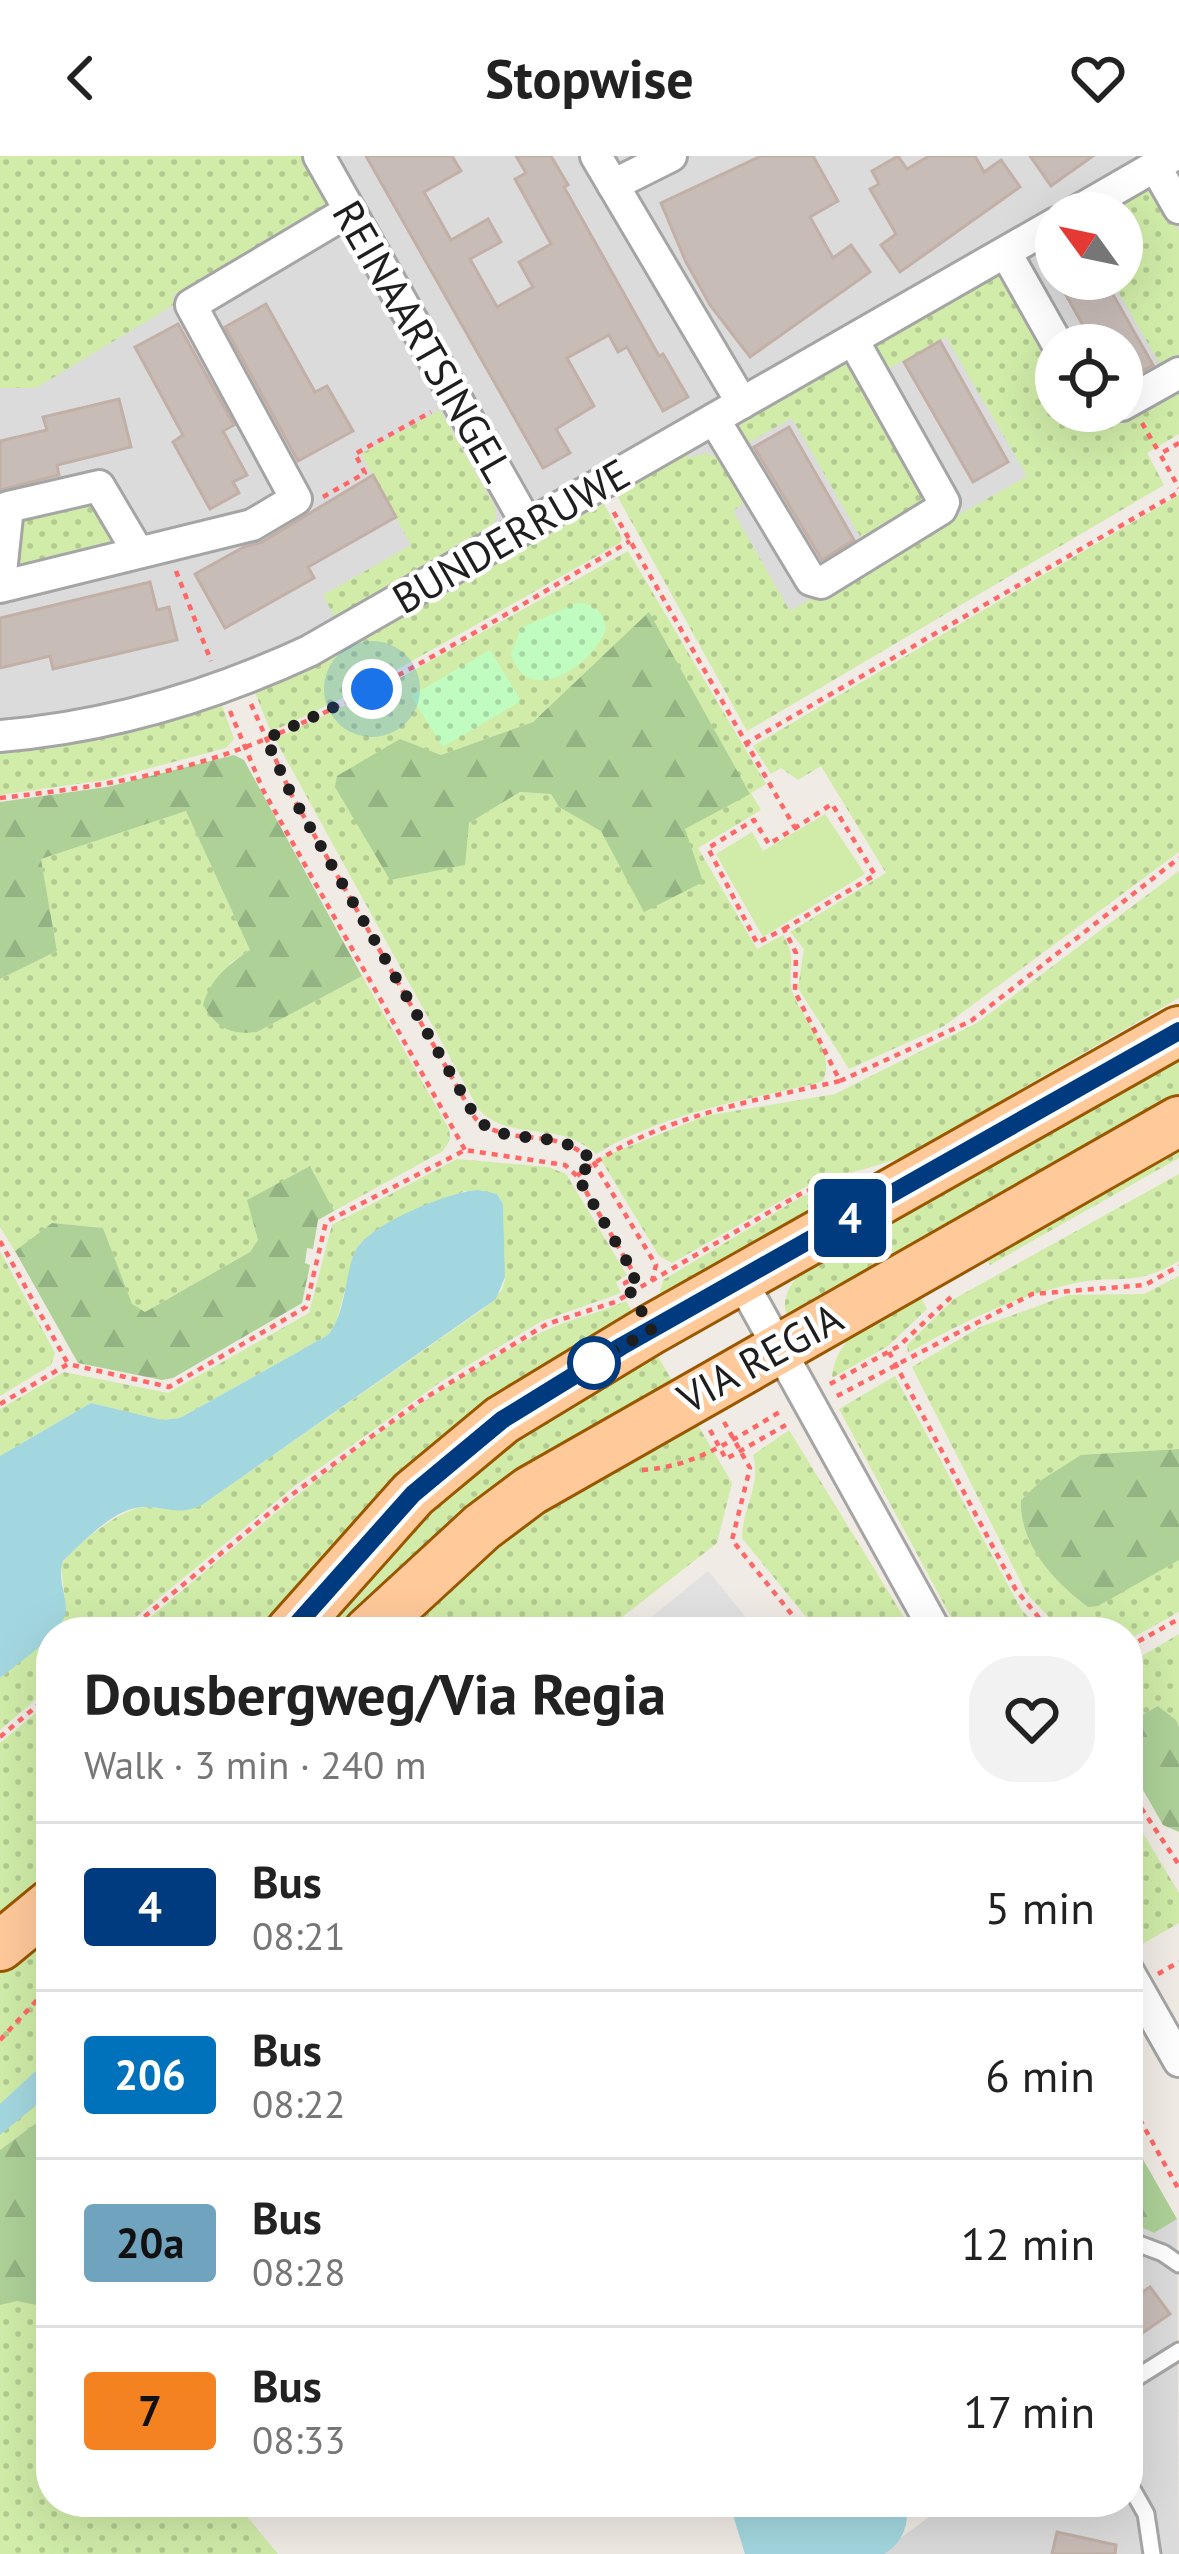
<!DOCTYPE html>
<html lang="en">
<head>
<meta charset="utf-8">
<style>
  body { margin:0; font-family:"PT Sans",sans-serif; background:#f2f2f2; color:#222; height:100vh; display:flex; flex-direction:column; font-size:45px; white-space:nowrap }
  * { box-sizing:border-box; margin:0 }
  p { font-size:39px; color:#767676 }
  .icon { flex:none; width:66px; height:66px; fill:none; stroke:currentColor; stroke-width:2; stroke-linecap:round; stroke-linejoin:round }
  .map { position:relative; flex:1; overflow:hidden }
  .drawer { position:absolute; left:36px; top:1461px; width:1107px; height:900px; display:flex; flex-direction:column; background:#fff; border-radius:48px; box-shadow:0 12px 48px #0002 }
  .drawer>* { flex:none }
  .badge { padding:0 24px; border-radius:9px; font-size:42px; line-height:78px }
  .needle { width:78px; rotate:303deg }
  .fabs { position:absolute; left:1035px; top:36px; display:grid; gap:24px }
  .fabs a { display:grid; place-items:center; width:108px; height:108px; border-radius:50%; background:#fff; box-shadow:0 12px 48px #0002; font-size:60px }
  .you { position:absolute; width:60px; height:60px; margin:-30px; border:9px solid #fff; border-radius:50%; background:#1a73e8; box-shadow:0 0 0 18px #1a73e833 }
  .map>.badge { position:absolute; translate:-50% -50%; box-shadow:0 0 0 6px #fff }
  .round { display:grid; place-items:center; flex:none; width:126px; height:126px; border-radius:48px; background:#f2f2f2 }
  .head { display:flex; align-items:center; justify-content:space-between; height:204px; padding:0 48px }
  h1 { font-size:57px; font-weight:600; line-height:90px }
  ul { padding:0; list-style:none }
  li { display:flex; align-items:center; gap:36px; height:168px; padding:0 48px; border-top:3px solid #e0e0e0 }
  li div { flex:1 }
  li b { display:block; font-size:45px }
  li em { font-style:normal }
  li .badge { min-width:132px; font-weight:700; text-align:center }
  header { display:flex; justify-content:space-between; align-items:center; height:156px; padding:0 48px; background:#fff; font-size:54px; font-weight:600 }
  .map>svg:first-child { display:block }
  .residential { fill:#dcdbdb; fill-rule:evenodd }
  .grass { fill:url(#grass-dots); fill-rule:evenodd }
  .forest { fill:url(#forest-firs) }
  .park { fill:url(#park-dots) }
  .garden { fill:#d0eca8 }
  .parking { fill:#e2e2e2 }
  .water { fill:#a3d7df }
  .building { fill:#c8bcb7; stroke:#c2afa6; stroke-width:3 }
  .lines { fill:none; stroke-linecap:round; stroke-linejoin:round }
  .lane-casing { stroke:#a5a5a5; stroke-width:21 }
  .street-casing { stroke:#a5a5a5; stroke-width:36 }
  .primary-casing { stroke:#995700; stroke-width:54 }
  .path { stroke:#ff6766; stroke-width:4.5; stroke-dasharray:6 6; stroke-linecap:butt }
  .lane { stroke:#fff; stroke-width:15 }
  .street { stroke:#fff; stroke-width:30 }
  .primary { stroke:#ffc99a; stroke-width:48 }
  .line-casing { stroke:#fff; stroke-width:27 }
  .line { stroke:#003b80; stroke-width:18 }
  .walk { stroke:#1e1e1e; stroke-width:12; stroke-dasharray:0 21.6 }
  .stop-dot { fill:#fff; stroke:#003b80; stroke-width:6 }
  .labels { text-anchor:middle; stroke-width:9; stroke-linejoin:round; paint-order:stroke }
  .street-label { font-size:42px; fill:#1e1e1e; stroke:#fff }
</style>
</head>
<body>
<header><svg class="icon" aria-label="back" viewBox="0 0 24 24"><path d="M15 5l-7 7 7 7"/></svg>Stopwise<svg class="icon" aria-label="heart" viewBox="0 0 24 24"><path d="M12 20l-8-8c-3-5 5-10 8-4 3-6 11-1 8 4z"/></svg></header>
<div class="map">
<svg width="1179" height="2398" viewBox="0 0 1179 2398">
  <defs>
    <pattern id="grass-dots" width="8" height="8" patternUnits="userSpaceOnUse" patternTransform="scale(3)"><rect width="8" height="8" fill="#d0eca8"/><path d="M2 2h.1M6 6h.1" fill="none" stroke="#b2ca90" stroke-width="1.8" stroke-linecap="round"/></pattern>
    <pattern id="forest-firs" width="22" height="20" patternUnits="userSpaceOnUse" patternTransform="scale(3)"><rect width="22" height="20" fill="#add197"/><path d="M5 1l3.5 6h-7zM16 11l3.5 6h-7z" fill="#94b382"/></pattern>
    <pattern id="park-dots" width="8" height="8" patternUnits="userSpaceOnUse" patternTransform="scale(3)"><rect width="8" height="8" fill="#c0fbbf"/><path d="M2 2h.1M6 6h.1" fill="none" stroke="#a5d7a4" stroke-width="1.8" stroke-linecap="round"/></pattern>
  </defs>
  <rect width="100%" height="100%" fill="#f0ebe4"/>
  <!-- residential -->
  <g class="residential">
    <path d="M0,0H1179V256L785,470L620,339L419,433L276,515L0,580ZM1056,57H1122V123H1056ZM1056,189H1122V255H1056Z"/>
    <path d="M1177,2063L1179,2398H879L949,2346H1128V2065L1154,2077Z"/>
  </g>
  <!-- grass -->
  <g class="grass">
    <path d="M0,0H305L332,49L172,140L175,148L36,232H0Z"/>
    <path d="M1151,27L1179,75V206L1164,215L1111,123H1122V57H1099Z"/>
    <path d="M999,114L1056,222V255H1074L1085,277L1179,225V278L1147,297L1164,329L747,575L615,336L687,297L689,302C723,287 733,320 747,345L733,355L790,455L1027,320L946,181L888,213L873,185Z"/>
    <path d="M849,198L935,346L864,387L792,262L741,291L728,268Z"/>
    <path d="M440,254L495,351L496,363L491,370L335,462L323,439L411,389L361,298Z"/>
    <path d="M1179,339V696L944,870L849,913L798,832L804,793L790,776L886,717L821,610L798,624L781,612L771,618L753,590Z"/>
    <path d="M85,344L95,349L117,387L11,415L18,361Z"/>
    <path d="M602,344L622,382L620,387L368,530L271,576L253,532Z"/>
    <path d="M628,395L766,628L751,637L761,654L698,692L757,793L783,779C799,806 786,812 792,835C801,864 837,893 823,925L814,928C738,945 663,958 596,998C558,963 512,987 479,954L275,583L380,533ZM649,457L685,673L645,755L601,674L559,651L551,638L520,636L469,667L399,583L441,599L533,566Z"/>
    <path d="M220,544L234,583L226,592L105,624L0,639V591Z"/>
    <path d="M186,655L250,794L229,808L257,876L362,820L449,973L450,984L443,995L334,1055L310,1010L248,1044L258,1084L250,1096L145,1156L132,1149L103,1072L52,1067L15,1095L0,1071V823L57,795L41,703Z"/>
    <path d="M1179,715V842L901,1002L807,1030L672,1107L659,1100L600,1002L705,960L835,938L977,867Z"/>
    <path d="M1179,884V956L791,1166C775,1145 794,1123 809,1106Z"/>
    <path d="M1179,989V1002L990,1109L985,1100Z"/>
    <path d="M457,1003L548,1011L566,1018L627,1119L616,1126L621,1137L542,1165L442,1225L296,1329L118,1476H55L66,1453L61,1409C74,1390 123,1350 146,1351C168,1352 181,1358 202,1349L483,1153L502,1134L505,1124L503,1048L497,1038L464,1035L355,1096L336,1168L328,1179L180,1262L162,1264L91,1247L0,1300V1253L64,1216L168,1237L309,1157L332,1069Z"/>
    <path d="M892,1014L670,1154L660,1136L663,1124L803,1040Z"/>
    <path d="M1179,1018V1105C1132,1133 1117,1117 1071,1128C1008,1143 964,1165 908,1197L907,1189L954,1143Z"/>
    <path d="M0,1095L55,1197L51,1209L0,1240Z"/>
    <path d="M1179,1120V1293L1132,1298L1043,1323L1021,1344C1019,1388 1054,1426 1088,1451L1098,1449L1179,1404V1456L1128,1484V1476H1063L1027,1438L912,1211L980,1171L1068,1139L1144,1138Z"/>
    <path d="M919,1138L927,1153L888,1190L832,1222C837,1174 881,1160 919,1138Z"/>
    <path d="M626,1145L637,1164L603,1183L598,1176L582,1185L589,1200L282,1476H133C261,1369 390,1254 540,1177C567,1163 598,1158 626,1145Z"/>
    <path d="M649,1185L681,1240L357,1476H303L415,1351Z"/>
    <path d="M895,1220L1021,1453L1041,1476H959L839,1253Z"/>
    <path d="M689,1254L732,1327L717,1387L603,1476H382L503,1368Z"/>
    <path d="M789,1274L913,1476H818L742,1382C742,1353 762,1327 753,1299Z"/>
    <path d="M1179,1478V1571L1176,1564L1158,1550L1128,1567V1508Z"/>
    <path d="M51,1480V1531L0,1574V1522Z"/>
    <path d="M51,1544V1722L0,1771V1587Z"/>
    <path d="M1128,1652L1179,1737V1767L1135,1792L1128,1779Z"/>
    <path d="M51,1762V1956L0,1994V1807Z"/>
    <path d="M0,2131L51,2155V2346H235L278,2398H0Z"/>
  </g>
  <!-- forest -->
  <g class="forest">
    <path d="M649,456L750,638L685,673L703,726L644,756L601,675L559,651L551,638L520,636L469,667L465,709L390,724L335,631L337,620L400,583L441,599L533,566Z"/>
    <path d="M234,599L244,604L362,820L257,876C230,879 217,872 203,849C211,822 228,809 250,794L186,655L41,703L57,795L0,823V646L107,631Z"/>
    <path d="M310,1010L334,1055L318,1064L313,1093L307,1092L305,1107L310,1109L302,1147L173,1222L162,1224L78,1207L15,1095L52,1067L103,1072L132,1148L145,1156L250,1096L258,1084L247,1044Z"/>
    <path d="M1179,1293V1404L1098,1450L1088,1451C1054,1426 1019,1388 1021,1344L1043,1323L1081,1299Z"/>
    <path d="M1158,1550L1176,1564L1179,1571V1676L1163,1669L1128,1607V1567Z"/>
    <path d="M51,1956V2152L17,2145L0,2149V1994Z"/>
    <path d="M1128,1977L1177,2063L1154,2077L1128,2065Z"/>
  </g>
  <!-- park -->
  <g class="park">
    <path d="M577,447C594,447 603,456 606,472C595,508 528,554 511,498L521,472Z"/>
    <path d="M490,494L521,545L443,591L411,540Z"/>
  </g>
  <!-- garden -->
  <path class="garden" d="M825,658L865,718L763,781L716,698L752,676L763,695Z"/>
  <!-- parking -->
  <path class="parking" d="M708,1415L758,1476H633Z"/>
  <!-- water -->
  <g class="water">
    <path d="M478,1034L497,1038L503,1048L505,1121L496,1143L202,1349C180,1360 167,1351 144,1351C116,1350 82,1387 63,1405C57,1422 66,1436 66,1454C66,1475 18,1507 0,1522V1300L91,1247L162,1264L180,1262L328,1179C346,1157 344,1123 354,1098C365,1069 448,1036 478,1034Z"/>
    <path d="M51,1901V1937L0,1979V1948Z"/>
    <path d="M729,2346H906C910,2367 903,2387 884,2398H745Z"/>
  </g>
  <!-- building -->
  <g class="building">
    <path d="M366,0H452L461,15L424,36L451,84L488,63L501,86L470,103L497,151L533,131L519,106L551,88L515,23L526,17L516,0H551L568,29L564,31L659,200L663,198L688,241L663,255L627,191L618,196L609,179L567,202L594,250L556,273L570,297L543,312Z"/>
    <path d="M761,0H813L838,45L810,61L833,102L851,89L870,116L750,201L710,149L686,106L661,47Z"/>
    <path d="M898,0L907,13L929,0H975L984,16L1001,4L1020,31L900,116L881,89L896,78L870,33L879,28L872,15Z"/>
    <path d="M1030,0H1093L1051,30Z"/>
    <path d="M1057,123H1104L1153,209L1122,227V189H1094Z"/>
    <path d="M266,148L315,236L327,230L353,275L298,305L225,171Z"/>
    <path d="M178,168L234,269L223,275L247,319L233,326L239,337L210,353L173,286L183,279L135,191Z"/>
    <path d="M940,185L1008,306L973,326L904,206Z"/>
    <path d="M119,243L131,291L57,309L59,319L0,334V285L47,274L43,261Z"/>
    <path d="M789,271L854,384L822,404L754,291Z"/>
    <path d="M373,319L396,361L308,411L314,422L225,472L195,418L244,391L262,386Z"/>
    <path d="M150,426L157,454L169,451L177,484L53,513L50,500L0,512V462Z"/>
    <path d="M1150,2131L1170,2158L1128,2187V2146Z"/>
    <path d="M1057,2376L1116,2389L1115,2398H1052Z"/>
  </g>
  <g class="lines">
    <defs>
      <g id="lane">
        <path d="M1128,2084L1163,2097L1179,2108"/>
        <path d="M1128,2227L1179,2195"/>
        <path d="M1128,2326L1146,2358L1152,2398"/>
      </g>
      <g id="street">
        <path d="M319,0L528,370"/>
        <path d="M596,0L742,247"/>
        <path d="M1155,10L1179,52"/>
        <path d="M613,29L671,0"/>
        <path d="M1074,57L1173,0"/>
        <path d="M1006,97L1058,189"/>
        <path d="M1122,249L1179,217"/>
        <path d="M714,263L811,424L821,427L941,353L944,346L853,184"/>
        <path d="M0,426L8,351L99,330L138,396"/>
        <path d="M0,431L252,369L296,343L191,149L349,55"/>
        <path d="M0,580C110,571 210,541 309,495L1056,67"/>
        <path d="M741,1124L936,1476"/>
        <path d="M1128,1815L1179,1905"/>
      </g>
      <g id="primary">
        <path d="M290,1476L413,1338L502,1264L652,1173L1179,875"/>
        <path d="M368,1476L482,1371L530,1335L1179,965"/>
        <path d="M0,1790L51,1748"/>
      </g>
    </defs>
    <!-- lane casing -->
    <use href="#lane" class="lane-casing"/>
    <!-- street casing -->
    <use href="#street" class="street-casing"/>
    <!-- primary casing -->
    <use href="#primary" class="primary-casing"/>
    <!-- path -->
    <g class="path">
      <path d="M1142,267L1160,298"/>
      <path d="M1179,287L1160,298L1179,332"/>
      <path d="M323,341L365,317L355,298L431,256"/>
      <path d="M176,415L211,505"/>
      <path d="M251,548L291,638L475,962C511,995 554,966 594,1007L656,1109L652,1125"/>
      <path d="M230,555L263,634L465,994"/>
      <path d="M745,588L1179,336"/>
      <path d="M0,642C90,632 184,618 268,582C394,529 512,454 630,385"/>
      <path d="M784,773L875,719L832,648L795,672"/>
      <path d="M840,925L971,865L1179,702"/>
      <path d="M577,1020C649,962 752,945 840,925L795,836L796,797L784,773L757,787L708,692L754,664L769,688L795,672L613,355"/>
      <path d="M0,1085L67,1206"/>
      <path d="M889,1196L1016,1434L1051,1476"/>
      <path d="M830,1228L899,1190L951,1141"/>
      <path d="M837,1240L1032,1138L1145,1129L1179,1110"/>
      <path d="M0,1248L68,1208L169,1231L306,1151L326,1066L465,994L565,1009L577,1020L636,1121L625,1127L632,1139"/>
      <path d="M724,1266L750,1312L732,1384L806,1476"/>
      <path d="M710,1274L726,1303L791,1266"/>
      <path d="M642,1314C696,1311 737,1281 783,1254"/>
      <path d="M126,1476L290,1340L420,1245L547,1168L615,1146L802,1037L834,1025"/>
      <path d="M1128,1491L1179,1463"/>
      <path d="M0,1581L51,1538"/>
      <path d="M1128,1632L1179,1709"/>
      <path d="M1158,1818L1179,1806"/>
      <path d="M0,1884L51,1829"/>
      <path d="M1128,1942L1179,2034"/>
    </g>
    <!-- lane -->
    <use href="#lane" class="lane"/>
    <!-- street -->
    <use href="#street" class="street"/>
    <!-- primary -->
    <use href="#primary" class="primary"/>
  </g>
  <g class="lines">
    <defs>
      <path id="line" d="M290,1476L413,1338L502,1264L622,1190L1179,875"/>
    </defs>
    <!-- line casing -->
    <use href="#line" class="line-casing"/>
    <!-- line -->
    <use href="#line" class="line"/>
    <!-- walk -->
    <path class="walk" d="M372,533L266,583L291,638L476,962C511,996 554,966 594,1006L577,1020L636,1121L625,1127L652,1173L594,1207"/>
  </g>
  <!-- markers -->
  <circle class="stop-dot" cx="594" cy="1207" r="24"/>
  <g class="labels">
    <!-- street labels -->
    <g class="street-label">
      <text transform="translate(423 185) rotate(60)" y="15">REINAARTSINGEL</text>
      <text transform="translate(511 380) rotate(-30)" y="15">BUNDERRUWE</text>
      <text transform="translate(760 1202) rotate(-29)" y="15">VIA REGIA</text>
    </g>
  </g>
</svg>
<div class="fabs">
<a><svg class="needle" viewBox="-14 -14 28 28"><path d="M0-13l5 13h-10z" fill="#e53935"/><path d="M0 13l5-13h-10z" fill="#767676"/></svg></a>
<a><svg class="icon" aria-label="locate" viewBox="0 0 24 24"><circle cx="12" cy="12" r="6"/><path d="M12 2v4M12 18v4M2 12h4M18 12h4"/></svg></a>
</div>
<div class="you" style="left:372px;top:533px"></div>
<b class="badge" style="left:850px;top:1062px;background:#003b80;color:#fff">4</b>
<section class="drawer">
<div class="head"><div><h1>Dousbergweg/Via Regia</h1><p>Walk · 3 min · 240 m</p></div><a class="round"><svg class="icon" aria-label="heart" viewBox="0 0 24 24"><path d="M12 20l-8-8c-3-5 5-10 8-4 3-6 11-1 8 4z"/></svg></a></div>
<ul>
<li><span class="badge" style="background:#003b80;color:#fff">4</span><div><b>Bus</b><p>08:21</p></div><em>5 min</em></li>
<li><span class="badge" style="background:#0072bc;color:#fff">206</span><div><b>Bus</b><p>08:22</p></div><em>6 min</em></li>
<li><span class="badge" style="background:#70a3bd;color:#111">20a</span><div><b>Bus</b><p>08:28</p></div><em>12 min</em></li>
<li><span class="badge" style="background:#f58220;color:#111">7</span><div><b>Bus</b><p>08:33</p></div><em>17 min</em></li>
</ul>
</section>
</div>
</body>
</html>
